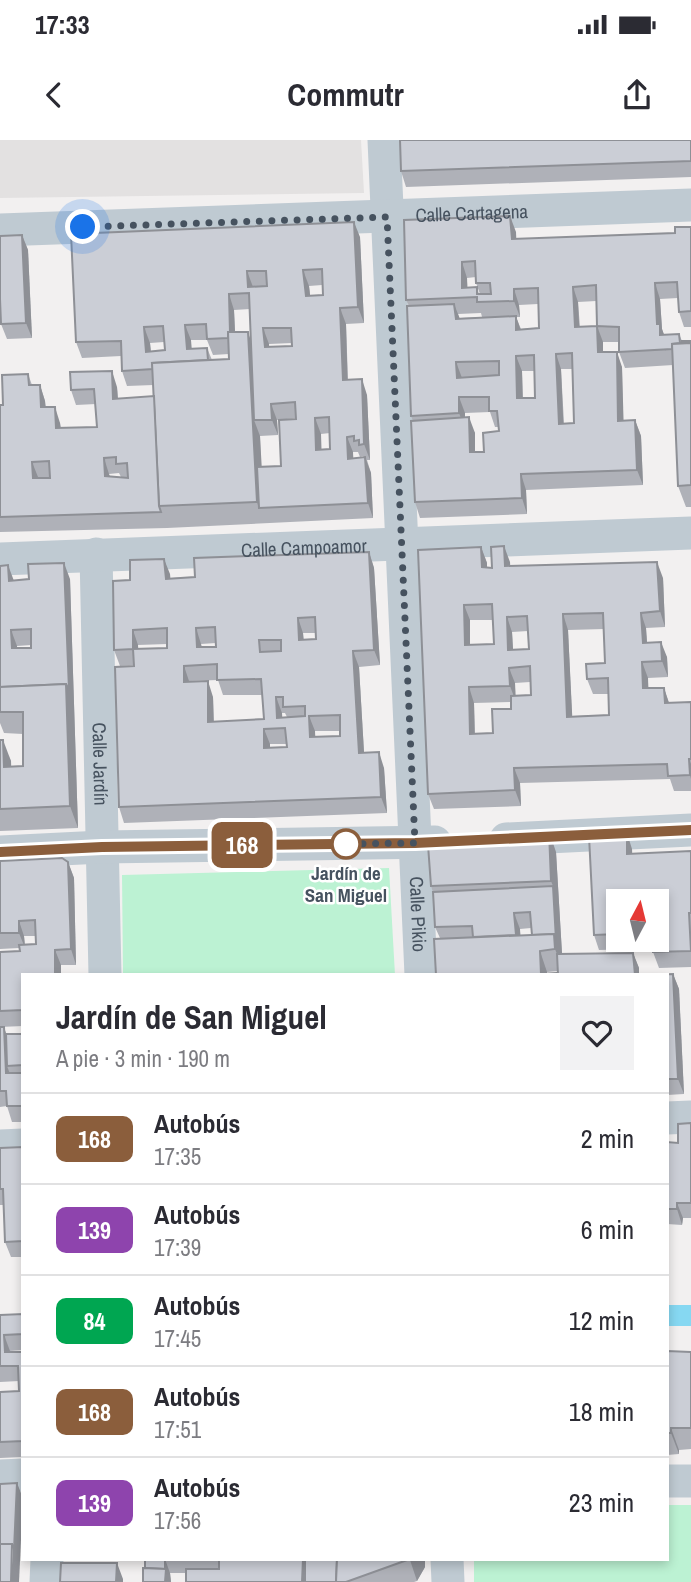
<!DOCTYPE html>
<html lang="es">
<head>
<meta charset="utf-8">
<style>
  body { margin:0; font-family:"Archivo Narrow",sans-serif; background:#f2f2f3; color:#2b2b33; height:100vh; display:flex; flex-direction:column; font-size:26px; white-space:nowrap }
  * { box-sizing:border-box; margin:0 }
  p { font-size:23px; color:#7c7c81 }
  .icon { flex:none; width:38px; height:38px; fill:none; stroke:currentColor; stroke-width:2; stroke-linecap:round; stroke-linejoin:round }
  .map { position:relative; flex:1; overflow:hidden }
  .details { position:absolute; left:21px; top:833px; width:648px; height:588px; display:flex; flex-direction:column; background:#fff; border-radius:0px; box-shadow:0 4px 10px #0003 }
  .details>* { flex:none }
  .badge { padding:0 14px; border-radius:10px; font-size:24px; line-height:46px }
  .needle { width:46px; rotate:7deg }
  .buttons { position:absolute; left:606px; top:749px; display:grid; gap:14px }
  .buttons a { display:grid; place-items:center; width:63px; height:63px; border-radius:0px; background:#fff; box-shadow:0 4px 10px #0003; font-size:35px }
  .you { position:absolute; width:35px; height:35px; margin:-18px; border:5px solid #fff; border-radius:50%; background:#1a73e8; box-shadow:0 0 0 10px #1a73e833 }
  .map>.badge { position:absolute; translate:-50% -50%; box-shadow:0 0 0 4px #fff }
  .round { display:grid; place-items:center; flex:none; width:74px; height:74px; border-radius:0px; background:#f2f2f3 }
  .head { display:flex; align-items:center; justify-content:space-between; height:119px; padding:0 35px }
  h1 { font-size:33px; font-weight:700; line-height:52px }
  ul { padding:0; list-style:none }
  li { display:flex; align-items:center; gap:21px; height:91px; padding:0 35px; border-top:2px solid #e1e1e2 }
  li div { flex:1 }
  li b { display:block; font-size:26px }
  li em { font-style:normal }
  li .badge { min-width:77px; font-weight:700; text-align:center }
  .status { display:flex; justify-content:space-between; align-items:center; height:49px; padding:0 35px; background:#fff; direction:ltr }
  .status svg { height:19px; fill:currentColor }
  header { display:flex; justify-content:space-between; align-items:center; height:91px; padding:0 35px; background:#fff; font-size:32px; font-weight:700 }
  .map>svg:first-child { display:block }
  .education { fill:#e3e1e1 }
  .green { fill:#bcf2d3 }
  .water { fill:#86d8f2 }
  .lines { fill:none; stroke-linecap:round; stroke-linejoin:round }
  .minor { stroke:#bfcad2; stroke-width:33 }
  .wall { fill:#afb1b8; fill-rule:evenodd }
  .shaded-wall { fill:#8e9096 }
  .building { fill:#cbced6; stroke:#8e9096; stroke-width:2; fill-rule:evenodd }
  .line-casing { stroke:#fff; stroke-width:16 }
  .line { stroke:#8b5e3c; stroke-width:10 }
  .walk { stroke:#46525f; stroke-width:7; stroke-dasharray:0 12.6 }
  .stop-dot { fill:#fff; stroke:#8b5e3c; stroke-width:3.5 }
  .labels { text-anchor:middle; stroke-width:5; stroke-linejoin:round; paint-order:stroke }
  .street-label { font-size:19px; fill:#46525f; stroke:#fff }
  .stop-label { font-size:19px; font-weight:bold; fill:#46525f; stroke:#fff }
</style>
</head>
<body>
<div class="status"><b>17:33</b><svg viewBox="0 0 49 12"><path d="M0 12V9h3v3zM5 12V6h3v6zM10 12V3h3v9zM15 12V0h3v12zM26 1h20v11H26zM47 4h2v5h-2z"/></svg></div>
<header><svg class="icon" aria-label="back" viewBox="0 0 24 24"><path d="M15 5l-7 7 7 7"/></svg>Commutr<svg class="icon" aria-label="share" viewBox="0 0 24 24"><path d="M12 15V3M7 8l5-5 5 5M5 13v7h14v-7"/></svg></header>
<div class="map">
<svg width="691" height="1442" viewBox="0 0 691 1442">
  <rect width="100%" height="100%" fill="#f2f0f0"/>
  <!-- education -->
  <path class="education" d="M0,0H361L364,53L0,58Z"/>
  <!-- green -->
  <g class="green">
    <path d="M389,728L395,835H123L122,735Z"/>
    <path d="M667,1365H691V1442H474V1419H667Z"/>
  </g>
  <!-- water -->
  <rect class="water" x="667" y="1165" width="24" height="21"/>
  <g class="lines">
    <!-- minor -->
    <g class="minor">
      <path id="s1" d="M384,0L421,835"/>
      <path id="s2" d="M0,90L691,65"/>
      <path id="s3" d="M96,414L105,835"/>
      <path id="s4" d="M0,419L691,393"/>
      <path d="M506,699L691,690"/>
      <path d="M0,712L102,707L435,702"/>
      <path d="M667,978L691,977"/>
      <path d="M0,1006L23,1005"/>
      <path d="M0,1336L23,1335"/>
      <path d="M667,1341H691"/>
      <path d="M447,1419L448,1442"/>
      <path d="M46,1442L47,1419"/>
    </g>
  </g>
  <!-- wall -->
  <g class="wall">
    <path d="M691,0V37L406,47L401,31Z"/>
    <path d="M404,80L516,92V99L675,93L691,87V187H684L679,172L678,158L660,159L662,189L664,195L679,194L682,201H691V367H686L678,346L673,225L625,228L619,212V202H603V212L622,227L623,280H635L641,296L643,345L526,350L527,374L420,378L415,362L413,281L411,276L409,166L406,160ZM476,137V143L480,154H479L477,147H467V138ZM596,161L597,186L580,187L578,162ZM538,164L539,188L521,189L516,177H520L519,165ZM481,173L482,177L459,178L458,174ZM561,229H572L574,283H564ZM522,231H535V258H523ZM490,272L495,287H498L499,291L484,312H475V293L465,278V273Z"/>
    <path d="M71,94L360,97L364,183L346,184L348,240L367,255L370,320H367L371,333L373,378L167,388L0,392V265H3L28,234L32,245H40L45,261L46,267L60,283L61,288L97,287L96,264L76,265L71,250L117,247L118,259L154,256L153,245L127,246L122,231L121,216L82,218L76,202ZM322,145L323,155L310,156L309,146ZM250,169L251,201L235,192L234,170ZM191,200H207L213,215L229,214V219L212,220L207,208L191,209ZM164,202L165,210L151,211L150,203ZM292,203V206L269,207V204ZM296,278L281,326L261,327L260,296L278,295L277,280ZM330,293V309L321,310V294ZM353,312H358L360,317L363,316L364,317L353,318ZM119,333L121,337L110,336L109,334Z"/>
    <path d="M22,95L28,110L32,198L7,199L1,184Z"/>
    <path d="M481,407L487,423V428H492L510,422V426L663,438L665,487L646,488L647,502L667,517L668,537L648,538V548H664L669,563L691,562V651H674L670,639L520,643L521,666L434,669L428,654L418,410ZM470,480H493L494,504L470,505ZM604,489L605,523L587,539L593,554H608L609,575L572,576L568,490ZM528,491L529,509L513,510L512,492ZM530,542L531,555L515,556V543ZM511,562V569L493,593L475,594L474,563Z"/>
    <path d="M369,412L374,428L380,525L359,527L364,613L384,628L387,673L124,683L119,667L134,525L120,526L114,510L130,440L164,419L170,438L195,437ZM303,493H316V499L304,500ZM216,503V507H202L201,504ZM167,504V508L138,509V505ZM218,540L223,555H262L264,579L214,582L213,557L189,541ZM282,573H285L287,577L282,578ZM315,591H340V596L315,597ZM270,604H287V607L270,608Z"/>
    <path d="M0,426L14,441L70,439L78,688L0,691V600L11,621V627L23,626V594L4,593L0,583ZM31,505V508H17V506Z"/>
    <path d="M632,709V714L691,711V827L659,828L653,812V802H638V809L599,810L594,795ZM618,761H656V800H618Z"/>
    <path d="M556,712L562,814L633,813L639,828V835L558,831L547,832V833L436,835L440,798L435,787L433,752L431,746ZM531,788L532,795H520V789Z"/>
    <path d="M0,721L68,722L74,738L76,825H61L23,835V886L0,887V812L20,811L19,808L0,809ZM24,796H36V804L25,805Z"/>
    <path d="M673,834L679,849L684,954L667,955V835Z"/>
    <path d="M0,887L6,894H23V982H12L7,966L0,967Z"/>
    <path d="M691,983V1078H683L682,1085L667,1084V1002L678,1003Z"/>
    <path d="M23,1007V1117H11L5,1102L4,1065H0V1008Z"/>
    <path d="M23,1174V1210L10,1211L23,1212V1317L0,1318V1252L19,1251V1241L0,1242V1175Z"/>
    <path d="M667,1211L691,1212V1309L679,1310V1314L667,1315Z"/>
    <path d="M145,1419H425V1427L417,1441L414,1442H186V1433H170L171,1442L145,1428Z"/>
  </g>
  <!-- shaded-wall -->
  <g class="shaded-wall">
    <path d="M510,76L516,92L517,115L512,99Z"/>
    <path d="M354,82L360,97L364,183L358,167Z"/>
    <path d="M22,95L28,110L32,198L26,183Z"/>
    <path d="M462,122L467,138L468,158L462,148Z"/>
    <path d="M303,130L309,146L312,171L306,156Z"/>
    <path d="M247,131L253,147H248Z"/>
    <path d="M655,143L660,159L662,189L666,200V211L657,184Z"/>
    <path d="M573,147L578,162L580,203L575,187Z"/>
    <path d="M514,149L519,165L520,177L514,161Z"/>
    <path d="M229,154L234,170L236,214L230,198Z"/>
    <path d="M454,164L460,179H456Z"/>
    <path d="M340,168L346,184L348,256L343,240Z"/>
    <path d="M516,176L521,191L516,190Z"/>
    <path d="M185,185L191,200L193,224L187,209Z"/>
    <path d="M597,186L603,202V227L598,212Z"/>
    <path d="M144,187L150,203L152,227L146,212Z"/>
    <path d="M263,188L269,204L270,222L265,207Z"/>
    <path d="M248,192L255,213L254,280L260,296L264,368H259L257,362Z"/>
    <path d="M617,212L622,227L624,296L618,281Z"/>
    <path d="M556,214L561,229L564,299L559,284Z"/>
    <path d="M516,216L522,231L523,274L517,258Z"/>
    <path d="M456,222L462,238H457Z"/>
    <path d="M112,231L117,247L119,275L113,259Z"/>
    <path d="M362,239L367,255L370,320L364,304Z"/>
    <path d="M40,245L45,261L46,283L41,267Z"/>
    <path d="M459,257L465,273V289L459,273Z"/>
    <path d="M271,264L277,280L278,295L272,280Z"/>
    <path d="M55,267L60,283L62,304L56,288Z"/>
    <path d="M469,277L475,293V328L470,312Z"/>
    <path d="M315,278L321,294L322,326L316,310Z"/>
    <path d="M635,280L641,296L643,345L637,330Z"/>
    <path d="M347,297L353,312L354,334L348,319Z"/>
    <path d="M365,317L371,333L373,378L368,363Z"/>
    <path d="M104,318L109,334L111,351L105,336Z"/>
    <path d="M32,322L38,337L39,354L33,338Z"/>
    <path d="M521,334L526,350L527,374L522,358Z"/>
    <path d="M504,406L510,422L511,442L505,426Z"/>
    <path d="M481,407L487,423V443L482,427Z"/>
    <path d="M369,412L374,428L380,525L374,510Z"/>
    <path d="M164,419L170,434L172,454L166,439Z"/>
    <path d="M657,422L663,438L665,487L660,471Z"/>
    <path d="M64,423L70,439L78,688L70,666L66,544Z"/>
    <path d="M8,425L14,441H9Z"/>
    <path d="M464,465L470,480V521L465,505Z"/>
    <path d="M641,473L646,488L648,518L643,503Z"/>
    <path d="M563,474L568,490L573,592L567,577Z"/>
    <path d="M507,477L512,492L514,526L508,510Z"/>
    <path d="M298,478L303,493L304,515L299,500Z"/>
    <path d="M196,488L201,504L203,523L197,507Z"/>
    <path d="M11,490L17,506L18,524L12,508Z"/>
    <path d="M133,490L138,505L139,524L133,509Z"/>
    <path d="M661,502L667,517L668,537L662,521Z"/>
    <path d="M353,511L359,527L365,629L359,613Z"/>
    <path d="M642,522L648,538L649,564L643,548Z"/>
    <path d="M184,526L189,541L184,542Z"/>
    <path d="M509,528L515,543L516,562L510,546Z"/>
    <path d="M208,541L213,557L214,598L208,582Z"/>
    <path d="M469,547L474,563L475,609L470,594Z"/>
    <path d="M664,548L669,563H665Z"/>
    <path d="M276,557L282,573L283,588L277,578Z"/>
    <path d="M309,576L315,591L316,613L310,597Z"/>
    <path d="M264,589L270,604V624L264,608Z"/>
    <path d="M3,600L11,621L12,648L4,627Z"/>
    <path d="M379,612L384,628L387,673L381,657Z"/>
    <path d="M689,619L691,624V639L690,635Z"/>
    <path d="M514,628L520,643L521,666L515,650Z"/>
    <path d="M549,691L556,712L563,830L555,809L553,746L551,741Z"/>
    <path d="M627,693L632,709L633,730L627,714Z"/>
    <path d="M68,722L74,738L76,825L71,809Z"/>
    <path d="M514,773L520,789L522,817L516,801Z"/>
    <path d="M19,781L24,796L25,808L19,793Z"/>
    <path d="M634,800H637L638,802V809Z"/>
    <path d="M55,810L61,825V835H55Z"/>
    <path d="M540,811L547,832V835H541Z"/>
    <path d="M633,813L639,828V835H635Z"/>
    <path d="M673,834L679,849L684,954L678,939Z"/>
    <path d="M4,887L9,902L7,926L10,934L6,933Z"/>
    <path d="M677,1063L683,1078L682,1085L677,1069Z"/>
    <path d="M4,1195L10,1211V1227L5,1212Z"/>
    <path d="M671,1288L679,1310V1314L671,1293Z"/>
    <path d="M17,1343L23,1358L19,1442H11Z"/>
    <path d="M165,1419L170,1433L171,1442H165Z"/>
    <path d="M303,1419H310V1442H302Z"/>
    <path d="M425,1419V1427L417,1441L410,1420Z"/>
    <path d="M117,1423L123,1439V1442H116Z"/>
  </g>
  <!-- building -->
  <g class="building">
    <path d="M400,0H691V21L401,31Z"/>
    <path d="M510,76L512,99L675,93V87H691V171L679,172L677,142L655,143L657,184H660V195L679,194L680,203L672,204V209L619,212V187L597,186L598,212H617L618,281L635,280L637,330L521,334L522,358L415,362L411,281L469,277L470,312H484L483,293L499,291L497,271H489V257H459V273L411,276L407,166L454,164L456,179L516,176V190L539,188L538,148L514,149V161L477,162V157L406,160L404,80ZM475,121L476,143H490L491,154H477V147L462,148V122ZM596,145L597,186L575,187L573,147ZM572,213L574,283L559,284L556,214ZM534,215L535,258H517L516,216ZM499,221V235L457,238L456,222Z"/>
    <path d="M354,82L358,167L340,168L343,240L362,239L364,304L359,305V300L354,301V296L347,297L348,319L365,317L368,363L259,368L257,327L281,326L279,280L296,279L295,262L271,264L272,280H254L249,153L229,154L230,192H228V198L207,199L206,184L185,185L187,209L207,208L208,220L152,223L153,229L122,231L121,201L76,202L71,94ZM322,129L323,155L306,156L303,130ZM247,131H266L267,146L248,147ZM163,186L165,210L146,212L144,187ZM263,188H291L292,206L265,207ZM329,277L330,309L316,310L315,278Z"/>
    <path d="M22,95L26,183L1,184L0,159V96Z"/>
    <path d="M228,192H248L257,362L159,366L152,223L229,219Z"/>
    <rect x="682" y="201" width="9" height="2"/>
    <path d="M691,203V345L678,346L672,204Z"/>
    <path d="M112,231L113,259L154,256L159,366L161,372L0,377V265H3L2,235L28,234L29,245H40L41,267H55L56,288L97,287L94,249L71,250L70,232ZM116,317V324L127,323L128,338L105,336L104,318ZM49,321L50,338H33L32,322Z"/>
    <path d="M504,406L505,426L657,422L660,471L641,473L643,503L661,502L662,521L642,522L643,548H664L665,563L691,562V619H689L690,635L668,636L667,624L514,628L515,650L428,654L418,410L481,407L482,427L492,428L491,407ZM492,464L494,504L465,505L464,465ZM603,473L605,523L586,524L587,539L608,538L609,575L567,577L563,474ZM527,476L529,509L508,510L507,477ZM530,526L531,555L511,556V569H492L493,593L470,594L469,547L510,546L509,528Z"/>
    <path d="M369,412L374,510L353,511L359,613L379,612L381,657L119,667L115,527L134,526L133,509L114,510L113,441L130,440V420L164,419L166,439L195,437L194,418ZM315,477L316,499L299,500L298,478ZM215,487L216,507H197L196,488ZM167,488V508L133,509V490ZM259,500H281V511L260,512ZM217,524V540L261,539L264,579L208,582V541L184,542V526ZM276,557H283V567L305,566V576L277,578ZM340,575V596L310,597L309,576ZM285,588L287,607L264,608V589Z"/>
    <path d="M64,423L69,550L66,544L0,547V426L8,425L9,441L29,439L28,424ZM31,489V508H12L11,490Z"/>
    <path d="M66,544L70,666L0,669V600H3L4,627L23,626V572H0V547Z"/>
    <path d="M549,691L551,741L431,746L428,705L437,696Z"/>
    <path d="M627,693V714L691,711V773H689L691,811L653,812V800H656V761H618V794L594,795L589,696Z"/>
    <path d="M62,718L68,722L71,809L55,810V835H23V870L0,871V812L20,811L19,805L36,804L35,780L19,781V793H0V721Z"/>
    <path d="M553,746L556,800L554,794L532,795L530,772L514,773L516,795L473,797L472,786L435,787L433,752Z"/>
    <path d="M554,794L555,809L540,811L541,834L556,833V835H436L434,799Z"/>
    <path d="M633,813L635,835H558L557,814Z"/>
    <path d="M673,834L678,939H667V835H649Z"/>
    <path d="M0,887H4L6,933H23V966H7L6,951H0Z"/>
    <path d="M6,894H23V925L7,926Z"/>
    <path d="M691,983V1063H677V1069H667V1002L678,1003V984Z"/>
    <path d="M23,1007V1101L5,1102L3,1049H0V1008Z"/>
    <path d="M23,1174V1194L4,1195L5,1212H23V1301L0,1302V1252L19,1251L18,1226H0V1175Z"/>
    <path d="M667,1211L691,1212V1288H671V1293H667Z"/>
    <path d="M17,1343L14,1410L12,1404H0V1344Z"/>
    <path d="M0,1404H12L11,1442H0Z"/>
    <path d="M145,1419H165V1429L145,1428Z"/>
    <path d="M219,1419H303L302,1442H186V1429H219Z"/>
    <path d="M305,1419H337L336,1442H305Z"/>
    <path d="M337,1419H410L346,1442H336Z"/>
    <path d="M61,1423H117L116,1442H60Z"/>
    <path d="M143,1428L166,1429L165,1442H143Z"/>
  </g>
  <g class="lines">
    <defs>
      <path id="line" d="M0,712L102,707L415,703L691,690"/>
    </defs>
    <!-- line casing -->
    <use href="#line" class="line-casing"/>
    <!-- line -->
    <use href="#line" class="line"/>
    <!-- walk -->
    <path class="walk" d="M83,87L387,77L415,703L337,704H346"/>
  </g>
  <!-- markers -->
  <circle class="stop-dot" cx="346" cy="704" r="14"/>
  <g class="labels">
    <!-- street labels -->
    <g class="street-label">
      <text dy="7" stroke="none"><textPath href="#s2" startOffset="472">Calle Cartagena</textPath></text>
      <text dy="7" stroke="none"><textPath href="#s4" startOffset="304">Calle Campoamor</textPath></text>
      <text dy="7" stroke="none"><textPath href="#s3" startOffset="210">Calle Jardín</textPath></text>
      <text dy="7" stroke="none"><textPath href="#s1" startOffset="775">Calle Pikio</textPath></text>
    </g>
    <!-- stop labels -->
    <g class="stop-label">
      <text x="346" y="740">Jardín de<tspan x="346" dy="22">San Miguel</tspan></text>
    </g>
  </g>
</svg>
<div class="buttons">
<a><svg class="needle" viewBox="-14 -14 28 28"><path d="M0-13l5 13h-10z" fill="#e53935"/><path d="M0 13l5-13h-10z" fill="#7c7c81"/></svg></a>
</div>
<div class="you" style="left:83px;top:87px"></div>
<b class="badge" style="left:242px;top:705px;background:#8b5e3c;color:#fff">168</b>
<section class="details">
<div class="head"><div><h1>Jardín de San Miguel</h1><p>A pie · 3 min · 190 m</p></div><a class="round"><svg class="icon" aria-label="heart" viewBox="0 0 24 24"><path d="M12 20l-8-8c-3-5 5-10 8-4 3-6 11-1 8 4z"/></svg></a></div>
<ul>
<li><span class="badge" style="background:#8b5e3c;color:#fff">168</span><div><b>Autobús</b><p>17:35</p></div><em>2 min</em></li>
<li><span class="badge" style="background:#8e44ad;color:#fff">139</span><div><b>Autobús</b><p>17:39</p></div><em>6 min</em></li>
<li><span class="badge" style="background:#00a651;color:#fff">84</span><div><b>Autobús</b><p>17:45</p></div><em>12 min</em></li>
<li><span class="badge" style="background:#8b5e3c;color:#fff">168</span><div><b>Autobús</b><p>17:51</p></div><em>18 min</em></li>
<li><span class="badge" style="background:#8e44ad;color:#fff">139</span><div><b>Autobús</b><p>17:56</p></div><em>23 min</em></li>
</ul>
</section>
</div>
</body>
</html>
